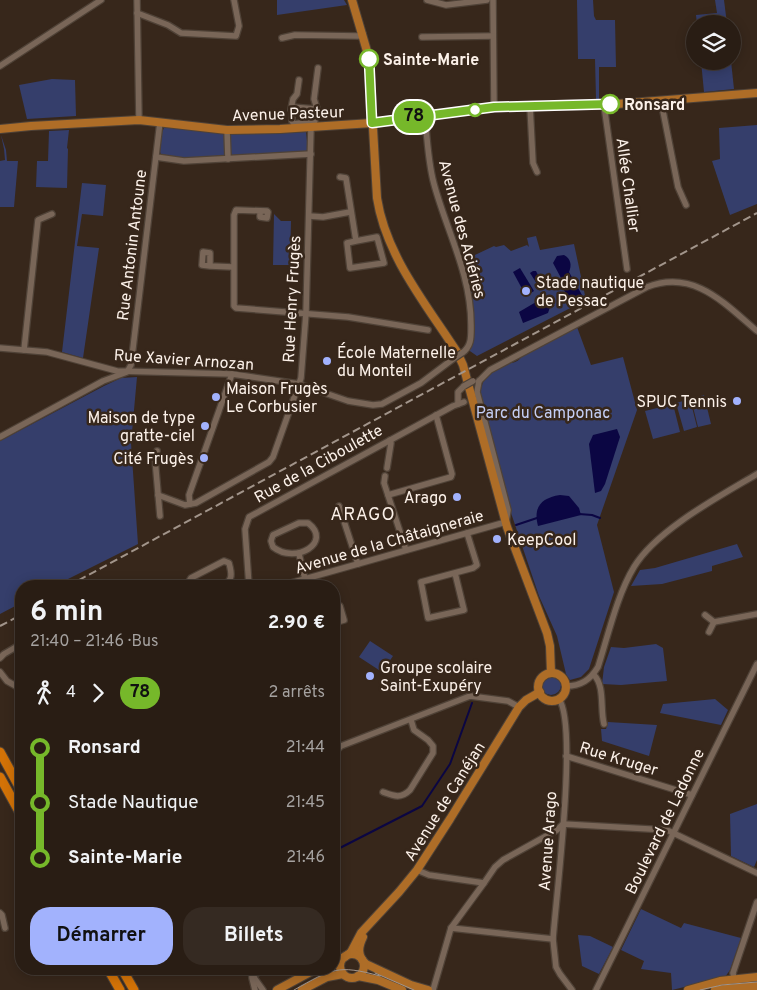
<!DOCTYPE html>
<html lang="fr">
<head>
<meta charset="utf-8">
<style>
  body { margin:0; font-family:Overpass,sans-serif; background:#352a22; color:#f1f3f6; height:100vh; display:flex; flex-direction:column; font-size:19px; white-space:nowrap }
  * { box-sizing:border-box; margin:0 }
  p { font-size:16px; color:#a5a2a0 }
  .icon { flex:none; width:28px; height:28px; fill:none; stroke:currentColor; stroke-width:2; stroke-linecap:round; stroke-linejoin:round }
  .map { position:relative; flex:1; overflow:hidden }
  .panel { position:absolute; left:15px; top:580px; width:325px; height:395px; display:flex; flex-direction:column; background:#291d14; border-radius:20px; box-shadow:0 2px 12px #0003,0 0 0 1px #453b34 }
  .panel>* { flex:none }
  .badge { padding:0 10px; border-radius:16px; font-size:18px; line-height:32px }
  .tools { position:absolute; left:686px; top:15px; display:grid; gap:10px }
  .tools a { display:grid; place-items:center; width:55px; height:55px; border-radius:50%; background:#291d14; box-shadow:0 2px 12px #0003,0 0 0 1px #453b34; font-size:25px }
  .map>.badge { position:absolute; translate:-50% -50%; box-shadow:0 0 0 2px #fff }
  .legs { display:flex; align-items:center; gap:8px; height:55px; padding:0 15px; font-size:16px }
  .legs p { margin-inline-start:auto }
  .summary { display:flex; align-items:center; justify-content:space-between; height:85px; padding:0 15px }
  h1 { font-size:28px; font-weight:700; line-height:38px }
  .cta { display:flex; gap:10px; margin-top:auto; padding:10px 15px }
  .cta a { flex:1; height:58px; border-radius:20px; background:#a2b2fd; color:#111; font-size:20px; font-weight:700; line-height:58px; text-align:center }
  .cta a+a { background:#352a22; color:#f1f3f6 }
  ul { padding:0 15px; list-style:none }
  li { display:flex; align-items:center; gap:18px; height:55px; font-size:19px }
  li i { display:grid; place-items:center; width:8px; height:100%; margin:0 6px; background:currentColor }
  li i::after { content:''; width:12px; height:12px; margin:-6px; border:4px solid; border-radius:50%; background:#291d14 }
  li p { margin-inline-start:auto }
  li:first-child i { background:linear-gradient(#0000 50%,currentColor 0) }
  li:last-child i { background:linear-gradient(currentColor 50%,#0000 0) }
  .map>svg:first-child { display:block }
  .green { fill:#353e6b }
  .water { fill:#0b0643 }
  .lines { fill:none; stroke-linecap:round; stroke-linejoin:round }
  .stream { stroke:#0b0643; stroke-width:2 }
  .minor-casing { stroke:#4f4237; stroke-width:8 }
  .major-casing { stroke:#4f4237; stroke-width:10 }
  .highway-casing { stroke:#4f4237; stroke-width:11 }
  .minor { stroke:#796658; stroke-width:5.5 }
  .major { stroke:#ae6d27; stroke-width:8 }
  .highway { stroke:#d27207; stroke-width:9 }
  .tram { stroke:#a2958b; stroke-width:1 }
  .rail { stroke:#a2958b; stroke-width:2; stroke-dasharray:8 4; stroke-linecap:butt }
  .minor-bridge-casing { stroke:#4f4237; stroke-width:8; stroke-linecap:butt }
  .minor-bridge { stroke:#796658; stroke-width:5.5 }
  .line-1-casing { stroke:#fff; stroke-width:11 }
  .line-1 { stroke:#76b82a; stroke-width:8 }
  .stop-1-dot { fill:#fff; stroke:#76b82a; stroke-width:2.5 }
  .poi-dot { fill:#a2b2fd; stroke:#37271b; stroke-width:2 }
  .labels { text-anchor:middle; stroke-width:5; stroke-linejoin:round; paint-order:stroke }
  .stop-label { font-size:16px; font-weight:bold; fill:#fcf1e9; stroke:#37271b; text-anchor:start }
  .street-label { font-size:16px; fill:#fcf1e9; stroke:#37271b }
  .poi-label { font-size:16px; fill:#fcf1e9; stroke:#37271b; text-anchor:start }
  .park-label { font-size:16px; fill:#c4cef5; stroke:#37271b }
  .neighbourhood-label { font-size:18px; letter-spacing:1px; fill:#fcf1e9; stroke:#37271b }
</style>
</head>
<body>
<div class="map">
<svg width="757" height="990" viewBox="0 0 757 990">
  <rect width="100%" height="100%" fill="#37271b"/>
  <!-- green -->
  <g class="green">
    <path d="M277,0H344L347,5L277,15Z"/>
    <path d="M577,0H593L594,16L596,20H615L616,67H599V99H596L595,59H578Z"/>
    <path d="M715,0H724L727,24H697L696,15L717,13Z"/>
    <path d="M701,61H731L734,89L704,92Z"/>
    <path d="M52,79L75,80L76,116L27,119L19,85Z"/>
    <path d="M757,125V204L730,215L712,161L720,159L719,128Z"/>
    <path d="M165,126L223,133L225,136L224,137L225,155L185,159L161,154L160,152L162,132Z"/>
    <path d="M69,130L67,148L68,149L67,188L36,187L37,161H48L49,131Z"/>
    <path d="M306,132L308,150L306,151L236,156L232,155L230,152V134Z"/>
    <path d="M1,135L6,150L7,161H18L14,207H0V161L5,160L4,149Z"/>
    <path d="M82,183L106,185L103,216L82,214L77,246L99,248L83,358L62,352Z"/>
    <path d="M274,214L281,221H291L290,265H273Z"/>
    <path d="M536,236L540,250L574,244L586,300L477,356L467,349L471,311L460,262L494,246L496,247L504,245L511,251L527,245L529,247L527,238Z"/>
    <path d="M577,327L591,365L623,357L637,410L597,525L614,592L589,669L581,677L570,680L566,674L557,636L539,596L510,510L481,399C479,379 490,370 508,364C515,362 518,362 522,356Z"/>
    <path d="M137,377L131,443L138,544L54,586H21V603L0,614V441L104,386L121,378Z"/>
    <path d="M704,395L711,424L698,427L691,399Z"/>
    <path d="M690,399L697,427L684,431L676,403Z"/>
    <path d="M673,404L680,432L653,439L645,411Z"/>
    <path d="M737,544L743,557L712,566V571L662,584L631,586L640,570L655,568Z"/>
    <path d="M370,641L393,656L382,672L359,657Z"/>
    <path d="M656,644L663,648L667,681L621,685L602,684L604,667L611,647L624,648Z"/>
    <circle cx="551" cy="685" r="10"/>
    <path d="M715,699L728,710L721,725L660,713L663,704Z"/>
    <path d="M608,722L657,725L649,756L602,741L601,729H606Z"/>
    <path d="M757,804V860L754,867L731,856L730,814Z"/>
    <path d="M641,909L681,928L684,923L741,938L730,970L725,977L672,990L671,973L641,969L644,961L621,950Z"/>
    <path d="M578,935L590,936L613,947L599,974L582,966Z"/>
  </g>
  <!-- water -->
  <g class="water">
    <path d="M564,255C571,259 572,265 569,272L582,295L570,302L564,290L570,286L565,277L561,278L553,263L557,256Z"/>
    <path d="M520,268L534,291L526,296L513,272Z"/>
    <path d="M533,271H536L543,285L539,287L530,273Z"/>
    <path d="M539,296L549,302L550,307L548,313L523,323L519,312L536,302Z"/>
    <path d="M617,429L620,437L605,484L601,491L595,493L589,444L593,435Z"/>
    <path d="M560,495L569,496L579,508L581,515L538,526C533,507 541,498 560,495Z"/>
  </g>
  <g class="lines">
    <!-- stream -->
    <g class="stream">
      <path d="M579,514L592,515L600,518"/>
      <path d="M516,525L537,518"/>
      <path d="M334,851L422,806L450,764L472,703"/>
    </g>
    <defs>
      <g id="minor">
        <path d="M137,0L139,120"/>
        <path d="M427,0L446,5L487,0"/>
        <path d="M493,0L494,107"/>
        <path d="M137,13L168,25L181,33L236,36L239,26L234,0"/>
        <path d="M422,37L493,36"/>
        <path d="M282,38L295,35L358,36L363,34"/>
        <path d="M0,66L101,0"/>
        <path d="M661,101L678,187L686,205"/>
        <path d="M604,105L627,269"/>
        <path d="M530,106L533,163L537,172"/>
        <path d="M292,107L315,109V121L294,124L292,121Z"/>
        <path d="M291,109L293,99L297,94L299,80"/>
        <path d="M318,112L314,99L318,68"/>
        <path d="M425,115C427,138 428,162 434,184C447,232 471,274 471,325C471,336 472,346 462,353"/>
        <path d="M227,130L228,159"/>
        <path d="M156,157L184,161L311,154"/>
        <path d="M340,177L346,178L356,241L377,237L384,263L350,268L347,243L356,241"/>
        <path d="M260,211V217L267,218L268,212L267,211L236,210L234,215V306L236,308L348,317L428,330"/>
        <path d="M309,216L323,217L350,212"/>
        <path d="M210,266L202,265L203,252L210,253V266L233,267"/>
        <path d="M0,348L47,352L117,371L232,374L299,384L348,401L373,405L382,404L421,383L453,359"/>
        <path d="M24,350L38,220L52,214"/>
        <path d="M479,381L490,370L647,287C694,269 724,303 757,331"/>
        <path d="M458,404V392L464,386"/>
        <path d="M0,437L103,381L127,372L131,365L160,122"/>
        <path d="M157,451L155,459L160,516"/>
        <path d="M387,468L391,443L390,440"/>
        <path d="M385,476L384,483L406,550"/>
        <path d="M158,495L185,505L196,503L269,462L273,457L301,378L306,313L311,127"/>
        <path d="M388,495L451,477L452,474L436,415"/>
        <path d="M190,504L189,495L232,374"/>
        <path d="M339,506L358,564"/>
        <path d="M299,523H308C333,542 296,565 273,547L271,541L273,535Z"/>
        <path d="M299,554L305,579"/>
        <path d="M455,573L464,610L428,618L421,582L473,568L477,565L467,533"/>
        <path d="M186,586L191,578L224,561L229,563C232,574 233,580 223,586"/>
        <path d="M249,586L245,529L249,517L453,406L464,402"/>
        <path d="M280,586L506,522L508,510L477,392L479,381"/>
        <path d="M334,608L340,606L344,620L334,623"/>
        <path d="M705,615L714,622L757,614"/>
        <path d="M709,632L714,622"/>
        <path d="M0,658L4,654L21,644"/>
        <path d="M0,672L7,681L21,689"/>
        <path d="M594,675C605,686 600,709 604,724"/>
        <path d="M566,686C581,686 590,680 598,667C608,636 617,595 634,567C656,530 720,496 757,474"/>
        <path d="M559,699C578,726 556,897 553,939L556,967L560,974L572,990"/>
        <path d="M334,753L341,746L470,696L508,701L519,707"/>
        <path d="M566,756L692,795"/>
        <path d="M383,792C394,796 401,799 410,790L433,753V746L428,740L414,730L411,720"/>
        <path d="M417,870L429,875L484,883L495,867L503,860L557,830L563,824L667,830L757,873"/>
        <path d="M0,913L2,915L5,928"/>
        <path d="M451,928L553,939"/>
        <path d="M248,969L263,990"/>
        <path d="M252,976L264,969"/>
        <path d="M252,978L255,990"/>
        <path d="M734,979L733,973L757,902"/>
        <path d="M433,990L451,928L484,883"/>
        <path d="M596,990L757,664"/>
      </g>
      <g id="major">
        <path d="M352,0L369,58L377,198C386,256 426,304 457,352L463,365L507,527L547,633L550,646L551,673"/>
        <path d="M0,129L31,126L139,120L227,130L280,129L372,123L494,107L604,105L757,93"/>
        <circle cx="552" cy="687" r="14"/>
        <path d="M363,937C358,947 357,956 366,964L411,985L428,990"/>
        <circle cx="352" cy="966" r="12"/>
        <path d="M334,960L345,957L351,952L361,933L399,892L417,870L450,819L519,707L526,700L540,692"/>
        <path d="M358,976L378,980L402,990"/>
        <path d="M277,990L316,969"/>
        <path d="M302,990L327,977L343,974"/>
        <path d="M688,990L720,981L757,977"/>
        <path d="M715,990L757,986"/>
      </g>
      <g id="highway">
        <path d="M0,752L21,790"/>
        <path d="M0,777L21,815"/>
        <path d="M108,969L120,990"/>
        <path d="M122,969L134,990"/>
      </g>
    </defs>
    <!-- minor casing -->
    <use href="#minor" class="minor-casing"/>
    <!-- major casing -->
    <use href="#major" class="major-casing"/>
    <!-- highway casing -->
    <use href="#highway" class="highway-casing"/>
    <!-- minor -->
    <use href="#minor" class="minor"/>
    <!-- major -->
    <use href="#major" class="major"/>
    <!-- highway -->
    <use href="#highway" class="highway"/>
    <!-- tram -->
    <g class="tram">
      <path d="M375,973L414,990"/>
      <path d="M294,990C332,969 337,964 380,976"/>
      <path d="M700,990L722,985L757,982"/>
    </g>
    <!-- rail -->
    <g class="rail">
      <path d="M68,586L757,213"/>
      <path d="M0,626L21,615"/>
    </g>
    <defs>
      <g id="minor-bridge">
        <path d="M453,359L462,353"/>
        <path d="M464,386L473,381"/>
      </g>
    </defs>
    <!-- minor-bridge casing -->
    <use href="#minor-bridge" class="minor-bridge-casing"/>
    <!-- minor-bridge -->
    <use href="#minor-bridge" class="minor-bridge"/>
  </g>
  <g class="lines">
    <defs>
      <path id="line-1" d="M369,59L372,123L494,107L610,104"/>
    </defs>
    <!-- line-1 casing -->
    <use href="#line-1" class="line-1-casing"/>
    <!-- line-1 -->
    <use href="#line-1" class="line-1"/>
  </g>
  <!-- markers -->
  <g class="stop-1-dot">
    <circle cx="369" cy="59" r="9"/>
    <circle cx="610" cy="104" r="9"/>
    <circle cx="475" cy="110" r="6"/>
  </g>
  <g class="poi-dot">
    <circle cx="526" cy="291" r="5"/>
    <circle cx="327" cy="361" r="5"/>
    <circle cx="216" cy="397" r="5"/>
    <circle cx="737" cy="401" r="5"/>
    <circle cx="205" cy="426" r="5"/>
    <circle cx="204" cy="458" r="5"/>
    <circle cx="457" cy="497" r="5"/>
    <circle cx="497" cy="539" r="5"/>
    <circle cx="370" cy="676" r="5"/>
  </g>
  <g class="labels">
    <!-- stop labels -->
    <g class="stop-label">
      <text x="383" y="65">Sainte-Marie</text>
      <text x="624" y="110">Ronsard</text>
    </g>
    <!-- street labels -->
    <g class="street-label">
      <text transform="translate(288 113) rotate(-2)" y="6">Avenue Pasteur</text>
      <text transform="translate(629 185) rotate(82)" y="6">Allée Challier</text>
      <text transform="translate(463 229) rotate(75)" y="6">Avenue des Aciéries</text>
      <text transform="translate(131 245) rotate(-83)" y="6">Rue Antonin Antoune</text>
      <text transform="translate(291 299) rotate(-87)" y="6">Rue Henry Frugès</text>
      <text transform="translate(184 359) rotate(4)" y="6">Rue Xavier Arnozan</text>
      <text transform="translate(318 463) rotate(-29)" y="6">Rue de la Ciboulette</text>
      <text transform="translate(389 541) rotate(-16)" y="6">Avenue de la Châtaigneraie</text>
      <text transform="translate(619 758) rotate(17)" y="6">Rue Kruger</text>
      <text transform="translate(444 801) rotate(-58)" y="6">Avenue de Canéjan</text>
      <text transform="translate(664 821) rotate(-64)" y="6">Boulevard de Ladonne</text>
      <text transform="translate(547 841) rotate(-86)" y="6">Avenue Arago</text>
    </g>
    <!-- poi labels -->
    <g class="poi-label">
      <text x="536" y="288">Stade nautique<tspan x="536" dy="18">de Pessac</tspan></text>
      <text x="337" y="358">École Maternelle<tspan x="337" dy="18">du Monteil</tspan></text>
      <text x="226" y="394">Maison Frugès<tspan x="226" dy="18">Le Corbusier</tspan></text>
      <text x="727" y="407" text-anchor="end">SPUC Tennis</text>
      <text x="195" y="423" text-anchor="end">Maison de type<tspan x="195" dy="18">gratte-ciel</tspan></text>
      <text x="194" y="464" text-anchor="end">Cité Frugès</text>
      <text x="447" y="503" text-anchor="end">Arago</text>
      <text x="507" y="545">KeepCool</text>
      <text x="380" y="673">Groupe scolaire<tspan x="380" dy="18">Saint-Exupéry</tspan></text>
    </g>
    <!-- park labels -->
    <g class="park-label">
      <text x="543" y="418">Parc du Camponac</text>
    </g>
    <!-- neighbourhood labels -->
    <g class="neighbourhood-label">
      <text x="363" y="520">ARAGO</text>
    </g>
  </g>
</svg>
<div class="tools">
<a><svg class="icon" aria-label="layers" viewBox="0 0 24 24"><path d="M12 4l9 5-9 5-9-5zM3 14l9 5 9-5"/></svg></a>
</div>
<b class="badge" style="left:414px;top:117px;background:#76b82a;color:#111">78</b>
<section class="panel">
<div class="summary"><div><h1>6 min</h1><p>21:40 – 21:46 · Bus</p></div><b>2.90 €</b></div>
<div class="legs"><svg class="icon" aria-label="walk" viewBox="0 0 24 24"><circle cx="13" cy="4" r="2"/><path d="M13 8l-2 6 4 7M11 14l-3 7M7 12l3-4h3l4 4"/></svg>4<svg class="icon" aria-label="forward" viewBox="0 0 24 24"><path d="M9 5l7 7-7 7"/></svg><b class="badge" style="background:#76b82a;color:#111">78</b><p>2 arrêts</p></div>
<ul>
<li><i style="color:#76b82a"></i><b>Ronsard</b><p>21:44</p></li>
<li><i style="color:#76b82a"></i><span>Stade Nautique</span><p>21:45</p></li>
<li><i style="color:#76b82a"></i><b>Sainte-Marie</b><p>21:46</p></li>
</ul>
<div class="cta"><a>Démarrer</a><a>Billets</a></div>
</section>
</div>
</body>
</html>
